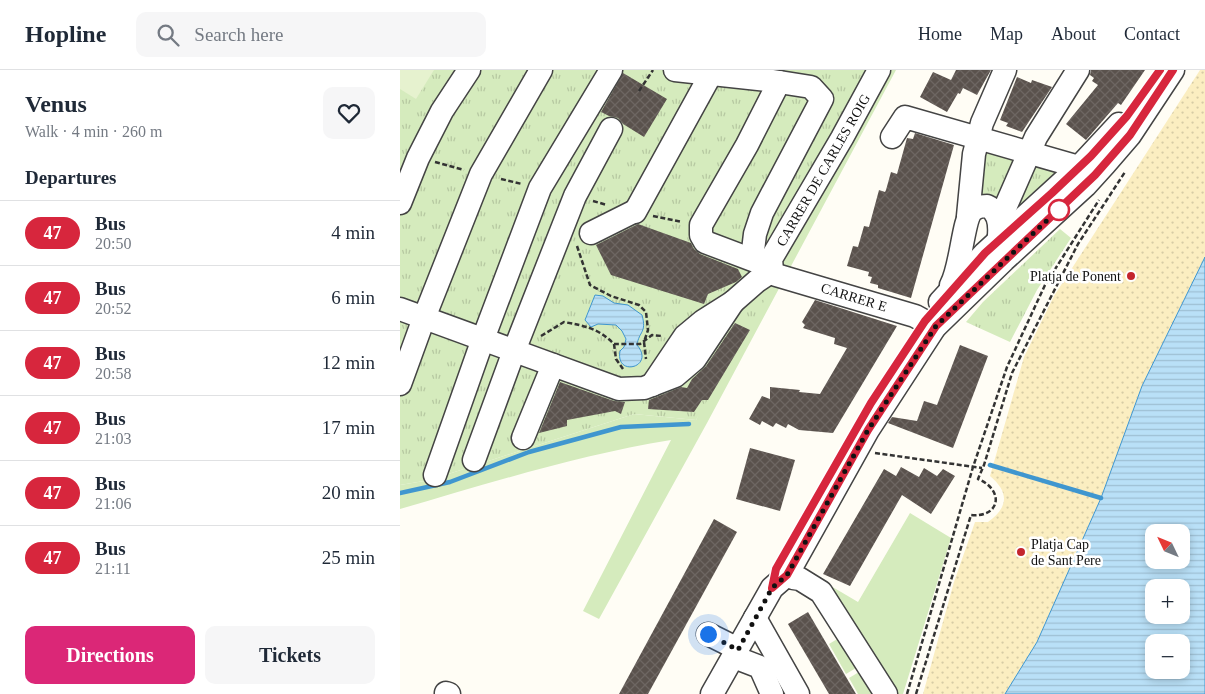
<!DOCTYPE html>
<html lang="en">
<head>
<meta charset="utf-8">
<style>
  body { margin:0; font-family:"Times New Roman",serif; background:#f6f6f7; color:#1f2937; height:100vh; display:flex; flex-direction:column; font-size:19px; white-space:nowrap }
  * { box-sizing:border-box; margin:0 }
  p { font-size:16px; color:#747a83 }
  .icon { flex:none; width:28px; height:28px; fill:none; stroke:currentColor; stroke-width:2; stroke-linecap:round; stroke-linejoin:round }
  .map { position:relative; flex:1; overflow:hidden }
  .sheet { display:flex; flex-direction:column; background:#fff; width:400px }
  .sheet>* { flex:none }
  .badge { padding:0 10px; border-radius:16px; font-size:18px; line-height:32px }
  .needle { width:32px; rotate:313deg }
  .fabs { position:absolute; left:745px; top:454px; display:grid; gap:10px }
  .fabs a { display:grid; place-items:center; width:45px; height:45px; border-radius:10px; background:#fff; box-shadow:0 2px 8px #0003; font-size:25px }
  .you { position:absolute; width:25px; height:25px; margin:-12px; border:4px solid #fff; border-radius:50%; background:#1a73e8; box-shadow:0 0 0 8px #1a73e833 }
  .map>.badge { position:absolute; translate:-50% -50%; box-shadow:0 0 0 2px #fff }
  h2 { padding:0 25px; font-size:19px; line-height:45px }
  .round { display:grid; place-items:center; flex:none; width:52px; height:52px; border-radius:10px; background:#f6f6f7 }
  .summary { display:flex; align-items:center; justify-content:space-between; height:85px; padding:0 25px }
  h1 { font-size:24px; font-weight:800; line-height:38px }
  .button { display:flex; gap:10px; margin-top:auto; padding:10px 25px }
  .button a { flex:1; height:58px; border-radius:10px; background:#db2777; color:#fff; font-size:20px; font-weight:800; line-height:58px; text-align:center }
  .button a+a { background:#f6f6f7; color:#1f2937 }
  ul { padding:0; list-style:none }
  li { display:flex; align-items:center; gap:15px; height:65px; padding:0 25px; border-top:1px solid #e0e1e3 }
  li div { flex:1 }
  li b { display:block; font-size:19px }
  li em { font-style:normal }
  li .badge { min-width:55px; font-weight:700; text-align:center }
  header { display:flex; align-items:center; gap:30px; box-sizing:border-box; height:70px; padding:0 25px; background:#fff; border-bottom:1px solid #e0e1e3 }
  header strong { font-size:24px }
  nav { display:flex; gap:28px; margin-inline-start:auto; font-size:18px }
  .search { width:350px; height:45px; background:#f6f6f7; display:flex; align-items:center; gap:12px; box-sizing:border-box; padding:0 18px; border-radius:10px; color:#747a83; font-size:19px }
  main { display:flex; flex:1; min-height:0 }
  .map>svg:first-child { display:block }
  .grass { fill:#d5ebbd }
  .sand { fill:url(#sand-dots) }
  .park { fill:url(#park-tufts) }
  .pitch { fill:#e6f2cf }
  .water { fill:url(#water-rules); stroke:#3f96cf; fill-rule:evenodd }
  .lines { fill:none; stroke-linecap:round; stroke-linejoin:round }
  .stream { stroke:#3f96cf; stroke-width:4.5 }
  .building { fill:url(#building-cross-hatch) }
  .minor-casing { stroke:#444; stroke-width:25 }
  .path { stroke:#333; stroke-width:2.5; stroke-dasharray:5 2.5; stroke-linecap:butt }
  .minor { stroke:#fff; stroke-width:22 }
  .line-casing { stroke:#fff; stroke-width:11 }
  .line { stroke:#d7263d; stroke-width:8 }
  .walk { stroke:#111; stroke-width:5; stroke-dasharray:0 9 }
  .stop-dot { fill:#fff; stroke:#d7263d; stroke-width:2.5 }
  .poi-dot { fill:#c4262e; stroke:#fff; stroke-width:2 }
  .labels { text-anchor:middle; stroke-width:5; stroke-linejoin:round; paint-order:stroke }
  .street-label { font-size:14px; fill:#111; stroke:#fff }
  .poi-label { font-size:14px; fill:#111; stroke:#fff; text-anchor:end }
</style>
</head>
<body>
<header>
<strong>Hopline</strong>
<div class="search"><svg class="icon" aria-label="search" viewBox="0 0 24 24"><circle cx="10" cy="10" r="6"/><path d="M15 15l6 6"/></svg>Search here</div>
<nav><a>Home</a><a>Map</a><a>About</a><a>Contact</a></nav>
</header>
<main>
<section class="sheet">
<div class="summary"><div><h1>Venus</h1><p>Walk · 4 min · 260 m</p></div><a class="round"><svg class="icon" aria-label="heart" viewBox="0 0 24 24"><path d="M12 20l-8-8c-3-5 5-10 8-4 3-6 11-1 8 4z"/></svg></a></div>
<h2>Departures</h2>
<ul>
<li><span class="badge" style="background:#d7263d;color:#fff">47</span><div><b>Bus</b><p>20:50</p></div><em>4 min</em></li>
<li><span class="badge" style="background:#d7263d;color:#fff">47</span><div><b>Bus</b><p>20:52</p></div><em>6 min</em></li>
<li><span class="badge" style="background:#d7263d;color:#fff">47</span><div><b>Bus</b><p>20:58</p></div><em>12 min</em></li>
<li><span class="badge" style="background:#d7263d;color:#fff">47</span><div><b>Bus</b><p>21:03</p></div><em>17 min</em></li>
<li><span class="badge" style="background:#d7263d;color:#fff">47</span><div><b>Bus</b><p>21:06</p></div><em>20 min</em></li>
<li><span class="badge" style="background:#d7263d;color:#fff">47</span><div><b>Bus</b><p>21:11</p></div><em>25 min</em></li>
</ul>
<div class="button"><a>Directions</a><a>Tickets</a></div>
</section>
<div class="map">
<svg width="805" height="624" viewBox="0 0 805 624">
  <defs>
    <pattern id="sand-dots" width="8" height="8" patternUnits="userSpaceOnUse" patternTransform="scale(1.25)"><rect width="8" height="8" fill="#fbeec1"/><path d="M2 2h.1M6 6h.1" fill="none" stroke="#d6cba5" stroke-width="1.8" stroke-linecap="round"/></pattern>
    <pattern id="park-tufts" width="24" height="20" patternUnits="userSpaceOnUse" patternTransform="scale(1.25)"><rect width="24" height="20" fill="#d5ebbd"/><path d="M3 7l-1-3M5 7V3M7 7l1-3M15 17l-1-3M17 17v-4M19 17l1-3" fill="none" stroke="#b6c8a1"/></pattern>
    <pattern id="water-rules" width="6" height="5" patternUnits="userSpaceOnUse" patternTransform="scale(1.25)"><rect width="6" height="5" fill="#b9e0f7"/><path d="M0 2.5h6" fill="none" stroke="#9ebfd3"/></pattern>
    <pattern id="building-cross-hatch" width="8" height="8" patternUnits="userSpaceOnUse" patternTransform="scale(1.25)"><rect width="8" height="8" fill="#5a524d"/><path d="M0 0l8 8M0 8l8-8" fill="none" stroke="#6d6662"/></pattern>
  </defs>
  <rect width="100%" height="100%" fill="#fffdf5"/>
  <!-- grass -->
  <g class="grass">
    <path d="M466,0H496L307,353L199,549L183,541L271,370C178,385 90,413 0,439V415L30,410L234,344L296,350L365,200L375,164Z"/>
    <path d="M510,443L551,468L503,624H486L419,509L458,532Z"/>
    <path d="M444,565L461,595L446,604L429,574Z"/>
    <path d="M464,599L478,624H458L449,608Z"/>
  </g>
  <!-- sand -->
  <path class="sand" d="M800,0H805V187L742,316L701,428L637,572L605,624H523L554,512L575,452H588C609,437 609,422 590,406L624,287L654,226Z"/>
  <!-- park -->
  <g class="park">
    <path d="M0,0H466L375,164L365,200L371,219L296,350L234,344L30,410L0,415Z"/>
    <path d="M578,69L679,97L599,171L581,136Z"/>
    <path d="M660,159L671,168L637,220L610,272L566,252L583,232Z"/>
  </g>
  <!-- pitch -->
  <path class="pitch" d="M0,0H34L16,29L0,19Z"/>
  <!-- water -->
  <g class="water">
    <path d="M805,187V624H605L637,572L701,428L742,316ZM754,462H781V490H754ZM754,518H781V545H754ZM754,572H781V600H754Z"/>
    <path d="M195,225L203,226L214,233L228,235L242,245C247,263 239,261 237,275C256,297 215,308 220,281L224,277L226,269L222,261L216,255L198,254L191,257L185,250Z"/>
  </g>
  <g class="lines">
    <!-- stream -->
    <g class="stream">
      <path d="M590,395L701,428"/>
      <path d="M0,423L50,412L129,382L221,357L289,354"/>
    </g>
  </g>
  <!-- building -->
  <g class="building">
    <path d="M556,0H591L577,25L563,18L560,24L558,23L547,42L520,27L533,2L551,10Z"/>
    <path d="M691,0H745L721,35L718,33L686,70L666,54L698,15L692,11L694,8L690,5Z"/>
    <path d="M223,3L267,29L244,67L223,54L218,48L209,46L201,42Z"/>
    <path d="M617,7L631,13L632,10L652,17L622,62L606,56L608,53L600,50Z"/>
    <path d="M515,63L554,75L511,228L478,218V215L470,213L472,207L468,206L469,202L447,196L453,176L458,177L464,156L469,157L479,120L485,122L486,120L491,102L497,104L507,68L513,69Z"/>
    <path d="M238,154L291,173L294,179L300,184L338,199L342,207L336,212L308,224L304,234L211,205L196,175Z"/>
    <path d="M415,230L497,256L433,363L399,360L388,354L386,358L376,353L373,357L362,351L360,355L349,349L362,326L370,329V317L400,320L399,322L420,324L447,278L434,274L435,268L403,258L405,255L402,252Z"/>
    <path d="M335,253L350,260L308,330H302L294,342L248,339L249,330L281,317L287,318L292,309L306,296Z"/>
    <path d="M560,275L588,286L553,378L488,353L492,347L517,351L524,331L537,335Z"/>
    <path d="M160,312L214,331L225,332L221,344L215,341L167,350V356L139,363Z"/>
    <path d="M350,378L395,390L380,441L336,429Z"/>
    <path d="M501,397L519,407L524,398L537,406L543,399L555,406L531,444L502,425L450,516L423,504L484,399L496,406Z"/>
    <path d="M314,449L337,462L248,624H219Z"/>
    <path d="M408,542L456,624H429L388,554Z"/>
  </g>
  <g class="lines">
    <defs>
      <g id="minor">
        <path d="M275,0L366,10L411,17L422,29L362,143L355,164L352,189"/>
        <path d="M492,67L505,47L679,97"/>
        <path d="M0,133L18,88L42,41L69,0"/>
        <path d="M235,142L311,4"/>
        <path d="M568,146L574,84L582,53L605,0"/>
        <path d="M599,147L605,138L636,67L678,0"/>
        <path d="M191,163L233,142"/>
        <path d="M371,197L305,172L301,165V155L347,75L379,12"/>
        <path d="M372,201L371,189L442,68L479,0"/>
        <path d="M372,201L376,205L515,246L535,257"/>
        <path d="M551,215C561,198 563,150 572,141C576,137 581,136 587,136C603,143 600,164 597,179"/>
        <path d="M540,232L585,183L679,97L719,54"/>
        <path d="M0,239L219,319L244,318L275,306L295,289L333,232"/>
        <path d="M0,314L24,248L81,104L141,0"/>
        <path d="M252,315L285,266L303,251L333,232L357,211L372,201"/>
        <path d="M123,368L153,295"/>
        <path d="M74,390L114,281L175,126L211,59"/>
        <path d="M35,405L83,269L140,118L211,0"/>
        <path d="M393,508L400,509L421,522L486,624"/>
        <path d="M355,548L398,624"/>
        <path d="M308,564L338,579"/>
        <path d="M334,587L360,597L372,624"/>
        <path d="M46,623L49,624"/>
        <path d="M312,624L372,518L387,505L468,360L535,257L604,190L685,116L705,94L730,65L773,0"/>
      </g>
    </defs>
    <!-- minor casing -->
    <use href="#minor" class="minor-casing"/>
    <!-- path -->
    <g class="path">
      <path d="M239,21L253,0"/>
      <path d="M35,92L64,100"/>
      <path d="M101,109L122,114"/>
      <path d="M193,131L207,135"/>
      <path d="M253,146L282,152"/>
      <path d="M177,176L190,215L211,226L239,235L246,242L248,260L244,272L246,289"/>
      <path d="M141,266L164,252C185,256 198,258 214,274H240L252,265L262,266"/>
      <path d="M214,274L216,289L223,299"/>
      <path d="M475,383L582,398"/>
      <path d="M507,624L573,397L607,297L645,215L699,130"/>
      <path d="M516,624L571,445C600,448 605,420 578,409L584,395L612,303L678,174L725,102"/>
    </g>
    <!-- minor -->
    <use href="#minor" class="minor"/>
  </g>
  <g class="lines">
    <defs>
      <path id="line" d="M760,0L727,46L691,86L652,123L585,183L525,251L471,333L376,499L372,518L387,505L468,360L536,256L695,105L730,65L773,0"/>
    </defs>
    <!-- line casing -->
    <use href="#line" class="line-casing"/>
    <!-- line -->
    <use href="#line" class="line"/>
    <!-- walk -->
    <path class="walk" d="M308,564L338,580L372,518L387,505L468,360L536,256L661,137L659,140"/>
  </g>
  <!-- markers -->
  <circle class="stop-dot" cx="659" cy="140" r="10"/>
  <g class="poi-dot">
    <circle cx="731" cy="206" r="5"/>
    <circle cx="621" cy="482" r="5"/>
  </g>
  <g class="labels">
    <!-- street labels -->
    <g class="street-label">
      <text transform="translate(423 100) rotate(-60)" y="5">CARRER DE CARLES ROIG</text>
      <text transform="translate(454 227) rotate(17)" y="5">CARRER E</text>
    </g>
    <!-- poi labels -->
    <g class="poi-label">
      <text x="721" y="211">Platja de Ponent</text>
      <text x="631" y="479" text-anchor="start">Platja Cap<tspan x="631" dy="16">de Sant Pere</tspan></text>
    </g>
  </g>
</svg>
<div class="fabs">
<a><svg class="needle" viewBox="-14 -14 28 28"><path d="M0-13l5 13h-10z" fill="#e53935"/><path d="M0 13l5-13h-10z" fill="#747a83"/></svg></a>
<a>+</a>
<a>−</a>
</div>
<div class="you" style="left:308px;top:564px"></div>
</div>
</main>
</body>
</html>
